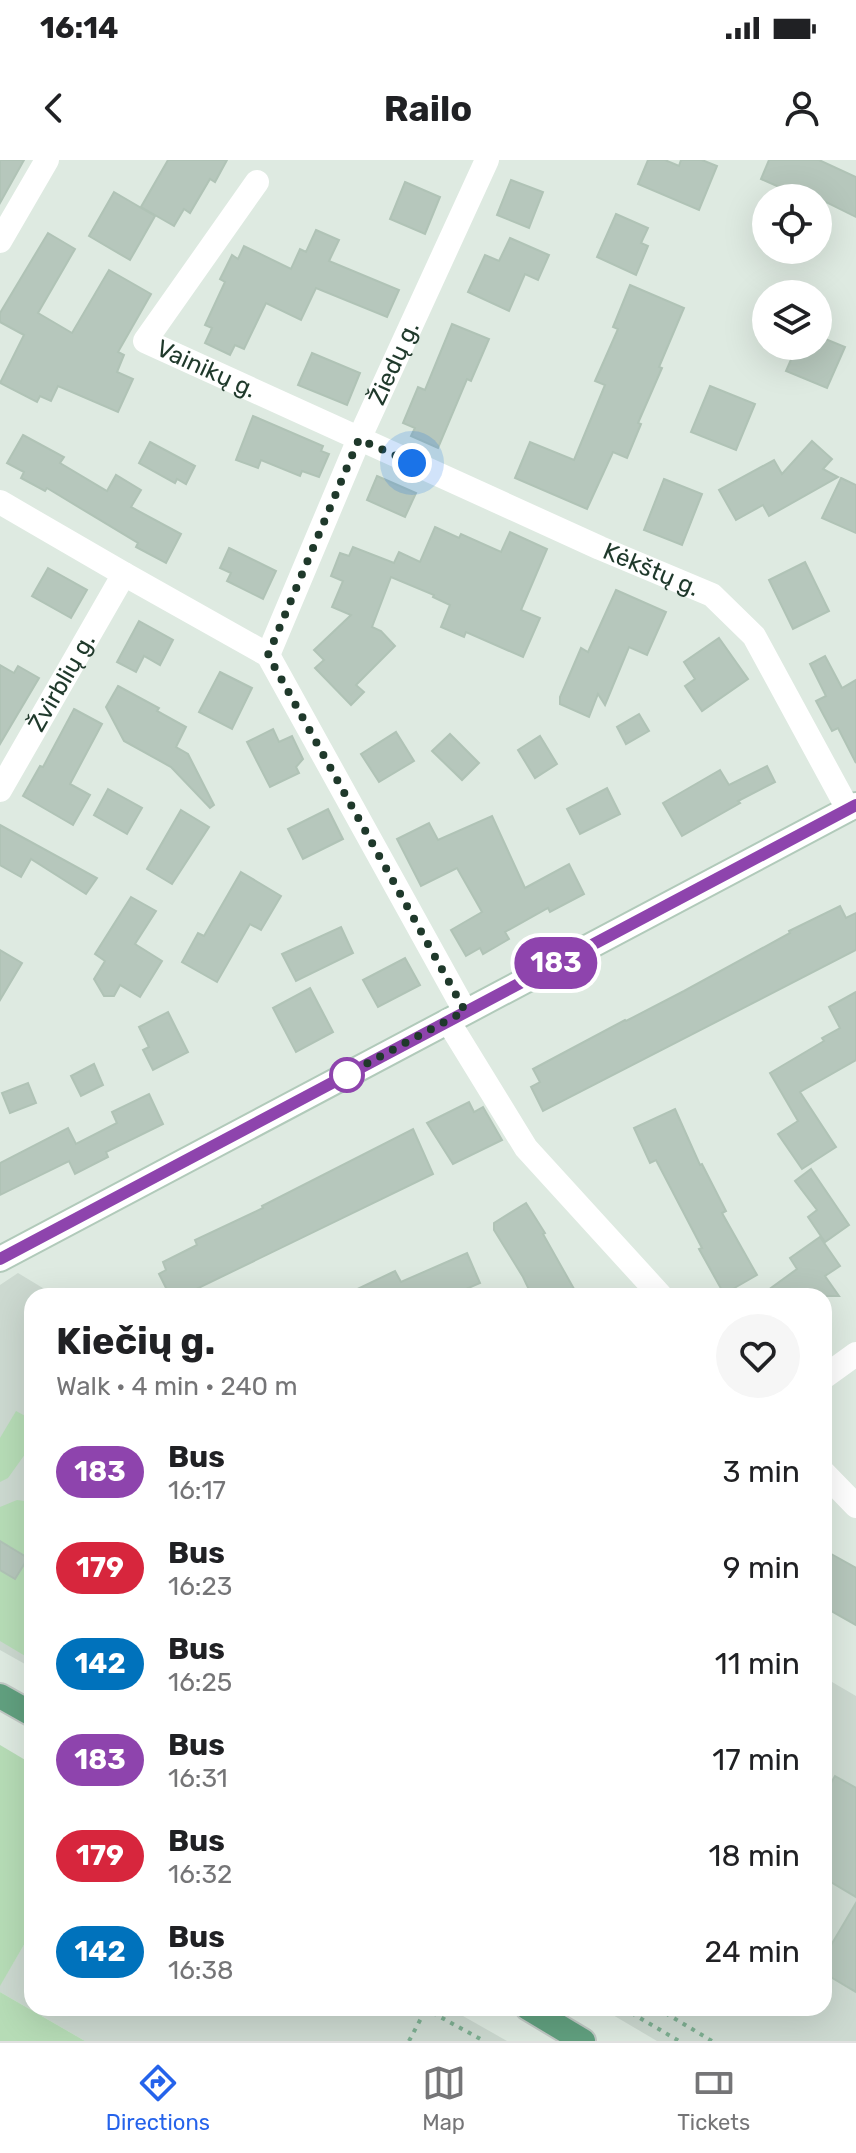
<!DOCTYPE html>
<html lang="en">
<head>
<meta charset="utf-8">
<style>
  body { margin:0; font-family:Rubik,sans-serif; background:#f6f6f6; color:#202124; height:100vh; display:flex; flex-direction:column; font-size:30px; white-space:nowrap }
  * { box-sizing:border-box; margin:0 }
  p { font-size:26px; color:#757577 }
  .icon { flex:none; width:44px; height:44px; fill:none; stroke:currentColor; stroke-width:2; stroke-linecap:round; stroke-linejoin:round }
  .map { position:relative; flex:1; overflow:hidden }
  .panel { position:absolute; left:24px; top:1128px; width:808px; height:728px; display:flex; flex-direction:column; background:#fff; border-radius:24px; box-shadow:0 8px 32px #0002 }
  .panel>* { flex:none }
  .badge { padding:0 16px; border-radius:26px; font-size:28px; line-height:52px }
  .fabs { position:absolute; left:752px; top:24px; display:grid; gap:16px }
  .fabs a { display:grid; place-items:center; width:80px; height:80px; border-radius:50%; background:#fff; box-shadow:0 8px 32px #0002; font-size:40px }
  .you { position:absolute; width:40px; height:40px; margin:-20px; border:6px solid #fff; border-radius:50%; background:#1a73e8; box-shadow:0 0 0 12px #1a73e833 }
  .map>.badge { position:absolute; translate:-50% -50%; box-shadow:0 0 0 4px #fff }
  .round { display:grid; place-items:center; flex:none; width:84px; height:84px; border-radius:42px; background:#f6f6f6 }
  .headline { display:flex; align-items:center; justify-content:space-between; height:136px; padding:0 32px }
  h1 { font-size:38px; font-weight:700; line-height:60px }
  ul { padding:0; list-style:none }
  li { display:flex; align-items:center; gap:24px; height:96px; padding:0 32px }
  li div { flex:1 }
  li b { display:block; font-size:30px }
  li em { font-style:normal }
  li .badge { min-width:88px; font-weight:700; text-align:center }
  .status { display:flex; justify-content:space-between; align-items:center; height:56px; padding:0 40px; background:#fff; direction:ltr }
  .status svg { height:22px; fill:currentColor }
  header { display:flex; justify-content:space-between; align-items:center; height:104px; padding:0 32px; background:#fff; font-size:36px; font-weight:700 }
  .tab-bar { display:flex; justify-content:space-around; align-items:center; height:112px; border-top:2px solid #e0e0e0; background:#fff; font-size:22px; color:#757577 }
  .tab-bar a { display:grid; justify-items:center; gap:4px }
  .tab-bar .active { color:#2563eb }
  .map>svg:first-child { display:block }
  .built { fill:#ccd9d0 }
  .green { fill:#b6dcb6 }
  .building { fill:#b6c7bc; stroke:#b0c3b6; stroke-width:2 }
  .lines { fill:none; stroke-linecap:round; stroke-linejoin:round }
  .secondary-casing { stroke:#b1caba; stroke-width:28 }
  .primary-casing { stroke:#c0c8c4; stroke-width:28 }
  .path { stroke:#7dae91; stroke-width:4; stroke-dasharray:4 6; stroke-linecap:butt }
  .street { stroke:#fff; stroke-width:24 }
  .secondary { stroke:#fff; stroke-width:24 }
  .primary { stroke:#61a07f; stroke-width:24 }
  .line-casing { stroke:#fff; stroke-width:18 }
  .line { stroke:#8e44ad; stroke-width:12 }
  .walk { stroke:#1f392b; stroke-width:8; stroke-dasharray:0 14.4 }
  .stop-dot { fill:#fff; stroke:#8e44ad; stroke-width:4 }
  .labels { text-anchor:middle; stroke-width:8; stroke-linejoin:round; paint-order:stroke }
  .street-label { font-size:24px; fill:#1f392b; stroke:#eef6f0 }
</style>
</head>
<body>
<div class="status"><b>16:14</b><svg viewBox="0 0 49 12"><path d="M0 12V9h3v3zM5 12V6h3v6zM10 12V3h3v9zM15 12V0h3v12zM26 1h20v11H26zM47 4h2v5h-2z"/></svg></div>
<header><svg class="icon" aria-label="back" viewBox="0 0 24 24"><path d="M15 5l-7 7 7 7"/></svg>Railo<svg class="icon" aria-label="person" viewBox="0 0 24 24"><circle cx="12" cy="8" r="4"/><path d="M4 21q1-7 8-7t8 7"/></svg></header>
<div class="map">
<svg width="856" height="1881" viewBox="0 0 856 1881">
  <rect width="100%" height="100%" fill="#deeae1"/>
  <!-- built -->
  <g class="built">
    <path d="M18,1113L56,1136H32V1508L0,1490V1125Z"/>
    <path d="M832,1522L856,1536V1881H657L601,1848H824V1534Z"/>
    <path d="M32,1771V1848H449L507,1881H85L0,1832V1825Z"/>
  </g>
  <!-- green -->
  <g class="green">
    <path d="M16,1251L29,1258L28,1290L8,1318L0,1322V1278Z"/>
    <path d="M17,1340L32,1342V1500L0,1481V1347Z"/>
    <path d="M0,1585L32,1604V1771L0,1826Z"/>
    <path d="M0,1832L85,1881H0Z"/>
  </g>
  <!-- building -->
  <g class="building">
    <path d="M0,0H24L0,43Z"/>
    <path d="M168,0H227L215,22L210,19L190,53L184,49L174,66L141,47Z"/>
    <path d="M648,0H665L679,6L681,0H702L717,6L699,50L638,24Z"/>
    <path d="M769,0H819L856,17V57L818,38H804L761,19Z"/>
    <path d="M511,20L543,32L529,68L497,55Z"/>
    <path d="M405,22L440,37L425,74L390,59Z"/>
    <path d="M114,32L155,56L130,100L89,76Z"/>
    <path d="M616,54L648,68L641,83L648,86L636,115L597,97Z"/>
    <path d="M316,70L339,80L329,101L399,130L387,157L316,128L301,160L266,143L244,189L235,185L230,195L205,183L212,168L205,165L225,122L220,119L232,95L238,99L244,86L291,109L300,89L306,92Z"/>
    <path d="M48,73L75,89L38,153L72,173L109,110L151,134L118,192L124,195L117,212L133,219L118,252L58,226L51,241L40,236L37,242L0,223L24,175L0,162V153Z"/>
    <path d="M510,78L549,95L538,120L525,114L509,151L468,132L485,95L499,101Z"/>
    <path d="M630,125L684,148L659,207L662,208L638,263L641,264L627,298L613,292L587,349L515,318L530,282L574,300L605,225L595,221L618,169L613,167Z"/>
    <path d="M452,164L489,179L471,221L467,219L438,288L411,276L415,268L403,263L418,227L425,230Z"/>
    <path d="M818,176L845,187L827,228L786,211L797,186H818Z"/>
    <path d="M312,193L360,213L347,245L298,225Z"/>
    <path d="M710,226L755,244L736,290L691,272Z"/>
    <path d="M253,256L323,286L321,291L329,294L319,317L302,311L300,316L261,300L258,308L236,300Z"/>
    <path d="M23,275L64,297L60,303L107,331L116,315L141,330L131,347L181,374L166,403L136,387L138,383L47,328L45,331L21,318L24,312L7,303Z"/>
    <path d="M812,281L832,299L823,309L838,317L769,356L763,345L736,360L719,330L774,300L782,314Z"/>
    <path d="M150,282L195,306L186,324L177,319L175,323L139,303Z"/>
    <path d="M377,316L416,333L405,357L367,340Z"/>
    <path d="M841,318L856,325V373L822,358Z"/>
    <path d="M664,319L702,334L682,385L644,370Z"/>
    <path d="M435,367L459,378L461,374L501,392L510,372L547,389L521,450L540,458L523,497L466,472L464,477L441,467L450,445L433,437L434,435L391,417L372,467L381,471L395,486L356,525L364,532L351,545L315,508L324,500L314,490L351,455L332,447L343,421L331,416L340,393L349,396L353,387L394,403L399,392L420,402Z"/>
    <path d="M229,388L276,411L263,439L227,421L231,413L220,408Z"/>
    <path d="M805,402L829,451L793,469L769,420Z"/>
    <path d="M48,408L87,430L71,458L32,436Z"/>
    <path d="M616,430L666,452L647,495L629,487L605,545L598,534L589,557L560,544V537L581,488L588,492Z"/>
    <path d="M139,461L173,480L160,505L144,496L136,512L117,502Z"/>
    <path d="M719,478L748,519L702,551L685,526L695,519L684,502Z"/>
    <path d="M825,496L842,528L856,520V603L838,568L832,571L816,541L826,536L810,504Z"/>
    <path d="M0,505L14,513L18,506L39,518L0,584Z"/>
    <path d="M220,512L252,528L232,569L199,552Z"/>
    <path d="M118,526L159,548L157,551L186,567L176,587L188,594L214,645L210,648L171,607L124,581L106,547Z"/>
    <path d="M74,549L102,564L70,624L90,635L73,665L23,636L40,606L43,607Z"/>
    <path d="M639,554L649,571L626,584L617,567Z"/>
    <path d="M273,569L279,582L292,576L303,599L296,607L299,613L270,627L247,582Z"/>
    <path d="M396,572L414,601L379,622L361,594Z"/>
    <path d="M450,574L479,603L462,620L432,591Z"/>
    <path d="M540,576L557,604L535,618L518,590Z"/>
    <path d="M767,606L775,622L738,641L740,643L682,676L663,643L720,610L729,625Z"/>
    <path d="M607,628L620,654L580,674L567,649Z"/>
    <path d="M108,629L142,648L127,674L94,655Z"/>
    <path d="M328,649L343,679L303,699L288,669Z"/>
    <path d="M181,650L209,667L172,724L147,709Z"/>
    <path d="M492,656L525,728L569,704L584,734L550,752L548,748L505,772L509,779L483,794L480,788L466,796L451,770L482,752L457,708L421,726L397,679L429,663L438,680Z"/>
    <path d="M0,665L97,718L86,734L31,699L21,717L0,705Z"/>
    <path d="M241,712L281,736L261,770L250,764L217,822L182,802L198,773L204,776Z"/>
    <path d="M131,737L156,751L135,784L162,801L140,837L120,825L114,836H104L94,819L105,801L95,794Z"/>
    <path d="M840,746L846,758L856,753V790L543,951L531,927L540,922L533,909L625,860L626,861L684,831L790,773L789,771Z"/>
    <path d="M341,767L353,793L296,821L282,794Z"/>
    <path d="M0,790L22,803L0,840Z"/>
    <path d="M405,798L420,825L378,847L363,820Z"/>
    <path d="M310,828L333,872L296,892L273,848Z"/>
    <path d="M856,832V900L800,932L836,987L802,1009L778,974L798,961L770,913L824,881L822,878L840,868L829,847Z"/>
    <path d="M168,852L188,892L153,910L143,890L149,887L139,867Z"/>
    <path d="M94,904L103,925L81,936L71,916Z"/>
    <path d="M28,923L36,943L10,953L2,933Z"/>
    <path d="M149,934L163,964L106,992L108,997L75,1014L69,1001L0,1035V1003L68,968L76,984L117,963L112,952Z"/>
    <path d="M469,942L474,952L483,947L502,980L453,1004L427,963Z"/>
    <path d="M675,949L700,1005L702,1004L726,1051L722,1053L757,1115L724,1134L699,1089L702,1088L656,1000L650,1003L634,968Z"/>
    <path d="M413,969L433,1014L182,1136H170L159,1114L166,1110L163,1102L197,1085L195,1080L263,1048L262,1046Z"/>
    <path d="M811,1009L849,1065L825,1082L808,1057L817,1050L795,1021Z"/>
    <path d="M526,1043L545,1073L543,1074L578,1136H532L523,1117L494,1070V1063Z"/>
    <path d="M820,1077L840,1106L825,1116L839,1136H760L797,1109L790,1098Z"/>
    <path d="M467,1093L480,1123L450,1136H343L395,1111L401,1122Z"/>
    <path d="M0,1381L28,1398L15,1419L0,1410Z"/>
    <path d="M824,1390L856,1408V1465L824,1447Z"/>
    <path d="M835,1616L856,1628V1737L824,1718V1635Z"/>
    <path d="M856,1743V1832L824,1813V1797Z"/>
  </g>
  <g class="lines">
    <defs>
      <path id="secondary" d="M0,1099L856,645"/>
      <g id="primary">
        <path d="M0,1536L32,1554"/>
        <path d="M528,1848L583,1881"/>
      </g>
    </defs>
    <!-- secondary casing -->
    <use href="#secondary" class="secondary-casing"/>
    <!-- primary casing -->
    <use href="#primary" class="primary-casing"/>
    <!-- path -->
    <g class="path">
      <path d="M424,1848L484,1881"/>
      <path d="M623,1848L679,1881"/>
      <path d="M657,1848L712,1881"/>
      <path d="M409,1881L426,1849"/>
    </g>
    <!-- street -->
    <g class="street">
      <path id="s1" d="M257,22L145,181L600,388L712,435L754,476L848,649"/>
      <path d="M0,81L47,0"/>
      <path d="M0,342L124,414L268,495L465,851"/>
      <path id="s2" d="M268,495L359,279L487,0"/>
      <path id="s3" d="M0,630L124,414"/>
      <path d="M448,861L526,988L661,1136"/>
      <path d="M824,1217L856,1194"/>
      <path d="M824,1313L856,1346"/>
    </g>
    <!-- secondary -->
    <use href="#secondary" class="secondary"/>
    <!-- primary -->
    <use href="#primary" class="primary"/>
  </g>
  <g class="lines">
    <defs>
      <path id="line" d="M0,1099L856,645"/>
    </defs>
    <!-- line casing -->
    <use href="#line" class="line-casing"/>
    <!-- line -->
    <use href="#line" class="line"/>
    <!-- walk -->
    <path class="walk" d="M347,915L338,919L465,851L268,495L359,279L412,303"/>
  </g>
  <!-- markers -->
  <circle class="stop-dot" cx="347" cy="915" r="16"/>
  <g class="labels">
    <!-- street labels -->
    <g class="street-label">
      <text dy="8" stroke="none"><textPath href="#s2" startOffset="318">Žiedų g.</textPath></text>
      <text dy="8" stroke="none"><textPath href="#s1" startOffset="262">Vainikų g.</textPath></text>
      <text dy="8" stroke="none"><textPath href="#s1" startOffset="750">Kėkštų g.</textPath></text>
      <text dy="8" stroke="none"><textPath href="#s3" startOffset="124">Žvirblių g.</textPath></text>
    </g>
  </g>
</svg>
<div class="fabs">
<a><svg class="icon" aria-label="locate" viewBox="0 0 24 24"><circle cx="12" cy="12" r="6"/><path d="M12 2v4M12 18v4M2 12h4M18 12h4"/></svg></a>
<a><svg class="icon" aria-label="layers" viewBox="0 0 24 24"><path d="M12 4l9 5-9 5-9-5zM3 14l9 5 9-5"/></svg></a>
</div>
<div class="you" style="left:412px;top:303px"></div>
<b class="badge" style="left:556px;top:803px;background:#8e44ad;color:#fff">183</b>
<section class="panel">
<div class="headline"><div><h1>Kiečių g.</h1><p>Walk · 4 min · 240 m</p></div><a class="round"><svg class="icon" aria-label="heart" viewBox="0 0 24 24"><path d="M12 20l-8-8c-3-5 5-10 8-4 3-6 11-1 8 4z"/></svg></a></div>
<ul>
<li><span class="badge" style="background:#8e44ad;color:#fff">183</span><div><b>Bus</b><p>16:17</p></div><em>3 min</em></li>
<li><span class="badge" style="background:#d7263d;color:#fff">179</span><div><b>Bus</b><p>16:23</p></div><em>9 min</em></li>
<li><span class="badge" style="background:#0072bc;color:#fff">142</span><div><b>Bus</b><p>16:25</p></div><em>11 min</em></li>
<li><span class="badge" style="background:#8e44ad;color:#fff">183</span><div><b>Bus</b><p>16:31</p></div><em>17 min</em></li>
<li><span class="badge" style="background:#d7263d;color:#fff">179</span><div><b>Bus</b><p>16:32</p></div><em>18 min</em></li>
<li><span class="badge" style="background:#0072bc;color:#fff">142</span><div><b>Bus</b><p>16:38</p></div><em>24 min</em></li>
</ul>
</section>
</div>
<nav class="tab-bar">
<a class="active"><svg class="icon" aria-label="directions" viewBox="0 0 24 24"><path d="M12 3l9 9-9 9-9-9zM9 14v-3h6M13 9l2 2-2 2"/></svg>Directions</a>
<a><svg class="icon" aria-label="map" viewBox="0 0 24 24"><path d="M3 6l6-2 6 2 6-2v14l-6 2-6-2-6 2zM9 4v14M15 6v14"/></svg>Map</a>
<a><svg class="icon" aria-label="tickets" viewBox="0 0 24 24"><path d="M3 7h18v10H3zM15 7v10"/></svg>Tickets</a>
</nav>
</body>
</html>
